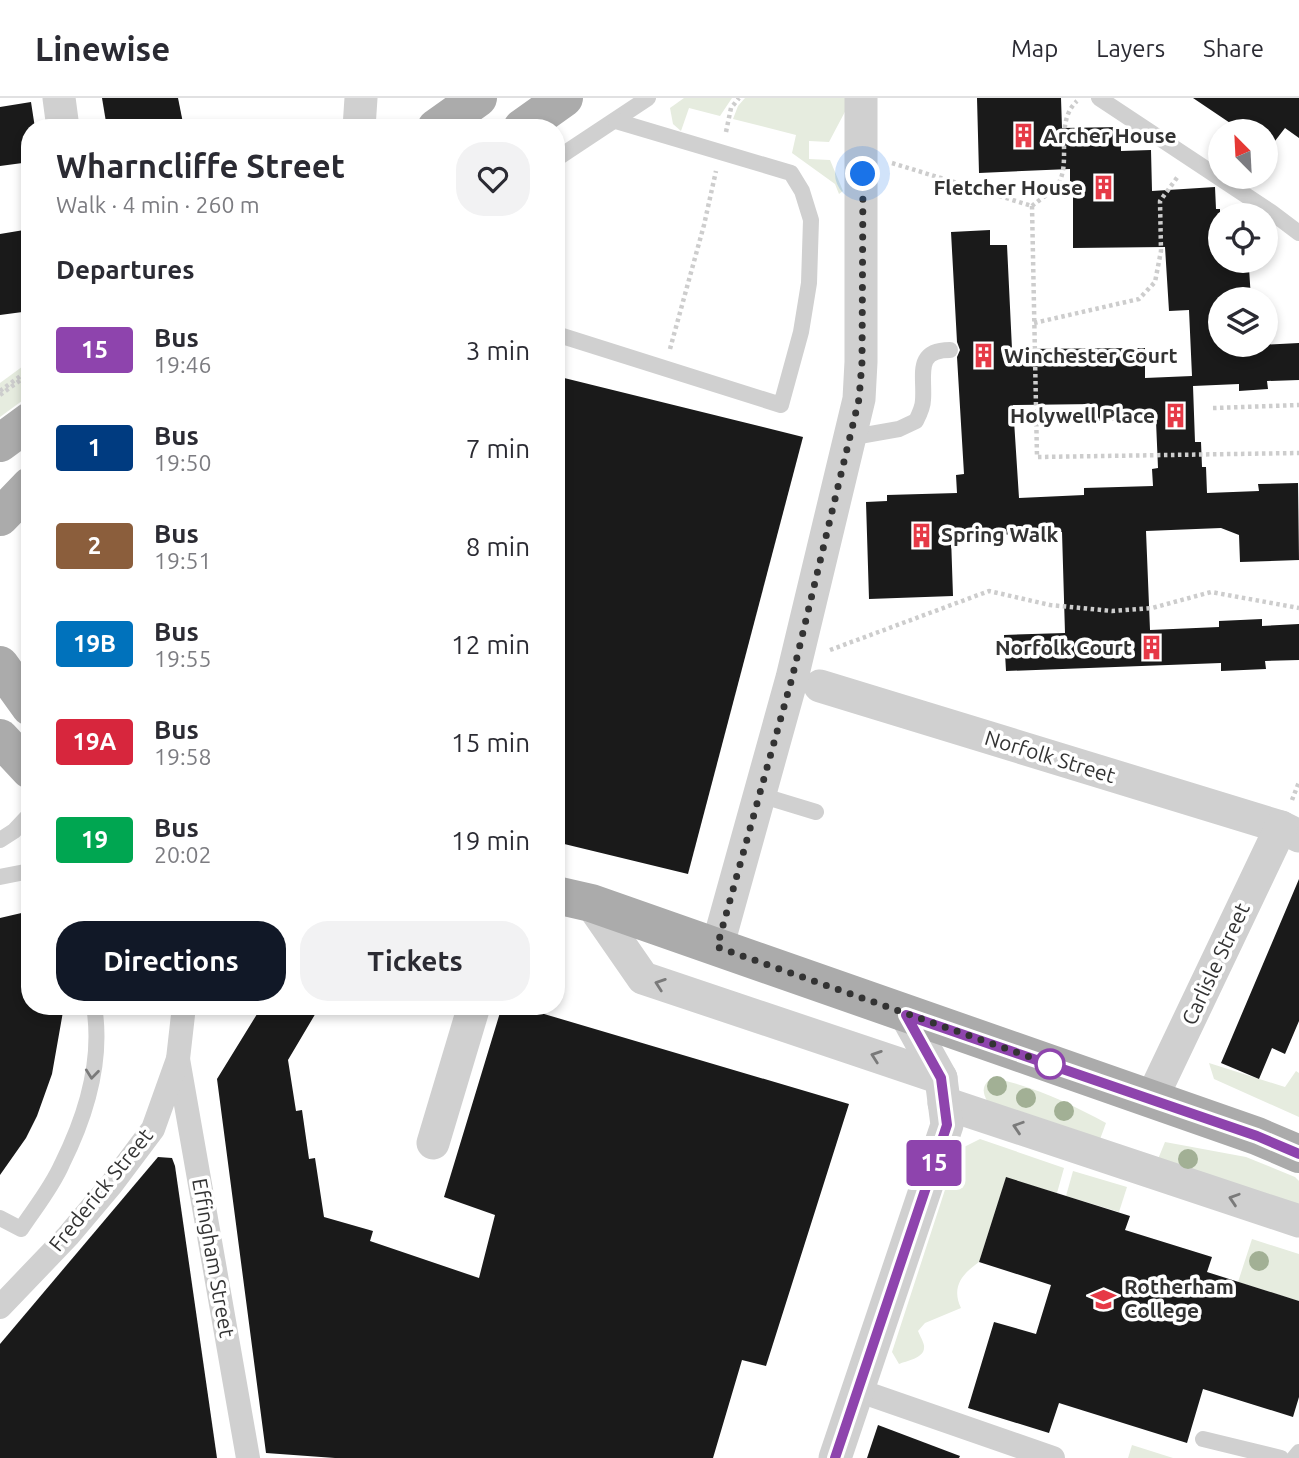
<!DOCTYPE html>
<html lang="en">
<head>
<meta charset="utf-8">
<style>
  body { margin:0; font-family:Ubuntu,sans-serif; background:#f2f2f3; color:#2b2b33; height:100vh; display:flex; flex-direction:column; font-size:26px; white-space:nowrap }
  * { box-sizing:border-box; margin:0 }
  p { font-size:23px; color:#7c7c81 }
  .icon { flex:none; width:38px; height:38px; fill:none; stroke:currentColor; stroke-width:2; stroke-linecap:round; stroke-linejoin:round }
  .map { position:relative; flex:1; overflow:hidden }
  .sheet { position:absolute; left:21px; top:21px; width:544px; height:896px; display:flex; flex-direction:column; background:#fff; border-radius:28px; box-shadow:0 4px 10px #0003 }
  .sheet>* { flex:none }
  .badge { padding:0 14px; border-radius:5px; font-size:24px; line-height:46px }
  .needle { width:46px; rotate:336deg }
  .fabs { position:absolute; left:1208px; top:21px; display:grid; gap:14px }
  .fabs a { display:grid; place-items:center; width:70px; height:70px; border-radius:50%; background:#fff; box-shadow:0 4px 10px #0003; font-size:35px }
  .you { position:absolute; width:35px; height:35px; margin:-18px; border:5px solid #fff; border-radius:50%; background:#1a73e8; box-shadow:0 0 0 10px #1a73e833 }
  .map>.badge { position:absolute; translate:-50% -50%; box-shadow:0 0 0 4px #fff }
  h2 { padding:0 35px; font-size:26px; line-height:63px }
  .round { display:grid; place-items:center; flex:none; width:74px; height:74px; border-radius:28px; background:#f2f2f3 }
  .head { display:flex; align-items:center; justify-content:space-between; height:119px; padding:0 35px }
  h1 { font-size:33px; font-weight:700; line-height:52px }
  .button { display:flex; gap:14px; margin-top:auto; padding:14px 35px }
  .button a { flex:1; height:80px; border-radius:28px; background:#111827; color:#fff; font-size:28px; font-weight:700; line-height:80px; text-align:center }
  .button a+a { background:#f2f2f3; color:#2b2b33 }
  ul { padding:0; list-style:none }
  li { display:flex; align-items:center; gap:21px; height:98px; padding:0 35px }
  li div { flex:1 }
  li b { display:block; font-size:26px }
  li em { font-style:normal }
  li .badge { min-width:77px; font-weight:700; text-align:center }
  header { display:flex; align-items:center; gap:42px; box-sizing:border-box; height:98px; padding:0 35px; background:#fff; border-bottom:2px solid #e1e1e2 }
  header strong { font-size:33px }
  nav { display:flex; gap:38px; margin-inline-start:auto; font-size:24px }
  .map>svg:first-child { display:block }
  .green { fill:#e6ecdf }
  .building { fill:#1a1a1a; fill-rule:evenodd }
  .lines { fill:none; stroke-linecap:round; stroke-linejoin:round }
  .path { stroke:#cdcdcd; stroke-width:4.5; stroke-dasharray:3.5 3.5; stroke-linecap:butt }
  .service { stroke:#d0d0d0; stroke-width:16 }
  .pedestrian { stroke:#d0d0d0; stroke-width:24 }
  .minor { stroke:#d0d0d0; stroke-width:33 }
  .primary { stroke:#ababab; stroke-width:38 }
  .tree { fill:#a2b095 }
  .oneway { stroke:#7a7a7a }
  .line-casing { stroke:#fff; stroke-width:16 }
  .line { stroke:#8e44ad; stroke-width:10 }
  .walk { stroke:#333; stroke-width:7; stroke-dasharray:0 12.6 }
  .stop-dot { fill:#fff; stroke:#8e44ad; stroke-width:3.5 }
  .labels { text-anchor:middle; stroke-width:7; stroke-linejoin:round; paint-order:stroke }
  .poi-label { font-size:21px; font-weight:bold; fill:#333; stroke:#fff; text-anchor:start }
  .street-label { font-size:21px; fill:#333; stroke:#fff }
</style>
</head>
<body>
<header>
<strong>Linewise</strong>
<nav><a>Map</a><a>Layers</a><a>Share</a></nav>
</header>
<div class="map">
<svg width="1299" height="1360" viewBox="0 0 1299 1360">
  <rect width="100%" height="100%" fill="#fff"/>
  <!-- green -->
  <g class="green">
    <path d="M684,0H732L720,18L689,10L681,33L673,26L670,10Z"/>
    <path d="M745,0H848V8L829,44L809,43V61L830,62L843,93L839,96L835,86L792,55L796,37L733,21L738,8Z"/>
    <path d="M30,263V297L0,319V285Z"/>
    <path d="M1209,965L1285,989L1296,973L1299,975V1019L1214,981Z"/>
    <path d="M992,980C1034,988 1069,1005 1106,1025L1099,1044L987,1003C982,993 982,987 992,980Z"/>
    <path d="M980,1041L1064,1070L1057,1095L1006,1080L979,1164C962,1176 951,1189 961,1210L925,1225L918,1233C920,1238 925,1246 924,1250C924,1260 906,1263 899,1266L892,1254L958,1052Z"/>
    <path d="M1165,1044L1246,1059L1295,1079L1299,1083V1107L1156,1066Z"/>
    <path d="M1073,1073L1127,1089L1119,1114L1066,1098Z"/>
    <path d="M1252,1141L1299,1156V1203L1238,1184Z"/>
    <path d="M1132,1347L1173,1360H1128Z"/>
  </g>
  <!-- building -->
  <g class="building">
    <path d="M102,0H178L184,30H107Z"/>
    <path d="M977,0H1061L1062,30L1121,29V53L1151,52L1152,93L1215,89L1216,111H1220V163H1230L1231,171L1249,170L1251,201H1220V249L1299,245V282L1267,283L1268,291L1239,293V286L1193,288L1195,344H1201L1202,369H1206L1207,395L1259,393L1258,386L1298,385L1299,462L1240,464L1239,437L1221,430L1146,433L1150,532L1219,529V523L1262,521V528L1299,526V562L1265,563L1266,571L1221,573V565L1006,573L1004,537L1065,535L1062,434L951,439L953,498L869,501L866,404L887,403V397L957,395L956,377L964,376L957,259L960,252L957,244L951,134L990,132V147H1007L1012,251L1145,250V280L1192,278L1189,212L1169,213L1165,149L1073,150V90H1070V71L979,75ZM1096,306V323H1156L1158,370L1152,371L1153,388L1084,390V397L1019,400L1013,307Z"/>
    <path d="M1193,0H1299V40L1285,30L1265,56V33H1242Z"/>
    <path d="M31,4L35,30H30V64L0,68V9Z"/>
    <path d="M30,131V213L0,217V136Z"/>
    <path d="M556,278L803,339L688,776L556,744Z"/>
    <path d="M1299,781V923L1285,956L1272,950L1259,981L1221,965Z"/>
    <path d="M30,813V908H64L52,976L37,1018L26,1040L0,1077V820Z"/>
    <path d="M262,908H320L288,962L296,1013L302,1012L309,1061L315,1060L324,1119L373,1133L370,1143L479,1180L495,1117L444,1099L502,908H517L849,1006L766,1268L742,1262L713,1360H335L266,1355L217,981Z"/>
    <path d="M158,1059L172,1060L175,1068L217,1360H0V1246Z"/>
    <path d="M1006,1079L1130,1118L1125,1132L1212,1159L1207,1174L1299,1203V1299L1293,1319L1203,1291L1187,1345L1059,1305L1049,1335L968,1310L994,1224L1036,1236L1051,1187L979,1164Z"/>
    <path d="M878,1327L960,1358L959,1360H867Z"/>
  </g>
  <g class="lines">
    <!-- path -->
    <g class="path">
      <path d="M726,34L731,10L739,0"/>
      <path d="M892,65L1032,108"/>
      <path d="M1032,108L1037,359L1299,355"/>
      <path d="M1032,108C1040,101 1051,95 1057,87C1073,67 1053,25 1077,3"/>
      <path d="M1034,225L1139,201L1155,184L1161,153L1160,103L1179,77"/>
      <path d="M670,251L704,127L716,73"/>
      <path d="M0,293L30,271"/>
      <path d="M0,297L30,275"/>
      <path d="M1213,310L1299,307"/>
      <path d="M830,552L989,493L1050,507L1112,513L1152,510L1211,494L1299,510"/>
      <path d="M1292,702L1299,684"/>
    </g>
    <!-- service -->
    <g class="service">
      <path d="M1099,0L1271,114L1299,135"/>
      <path d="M556,61L648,0"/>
      <path d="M556,236L781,307L801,234L809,185L811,122L802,93L791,75L616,23"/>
      <path d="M848,340L899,331L916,323C919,317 923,309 923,302C925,278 914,252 950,252"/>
      <path d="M760,697L816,714"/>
      <path d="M0,742L14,733L30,716"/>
      <path d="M0,779L30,773"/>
      <path d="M0,1120L21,1131C35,1110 52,1089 62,1066C86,1018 103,962 94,908"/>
      <path d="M1203,1341L1281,1360"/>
      <path d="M1294,1360L1299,1354"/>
    </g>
    <!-- pedestrian -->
    <g class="pedestrian">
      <path d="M178,961L248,1360"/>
      <path d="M0,1209L68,1138L111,1087L153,1031L178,961L184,908"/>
      <path d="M857,1292L1053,1360"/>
    </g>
    <!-- minor -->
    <g class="minor">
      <path d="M59,0L63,30"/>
      <path d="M359,30L361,0"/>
      <path d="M820,588L1281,729L1299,738"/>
      <path d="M591,805L643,880L941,980"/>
      <path d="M717,850L792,580L859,301L861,264V0"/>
      <path d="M1151,1002L1281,729"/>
      <path d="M944,1005L1299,1123"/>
      <path d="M433,1045L474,908"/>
      <path d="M835,1360L947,1027L941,980L906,917"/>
    </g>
    <!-- primary -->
    <g class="primary">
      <path d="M436,30L478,0"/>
      <path d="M522,30L564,0"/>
      <path d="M0,345L30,323"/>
      <path d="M0,419L30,388"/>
      <path d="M0,567L30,609"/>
      <path d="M0,640L30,672"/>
      <path d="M556,797L591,805L1257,1038L1299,1056"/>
    </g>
  </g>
  <!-- trees -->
  <g class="tree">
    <circle cx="997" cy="988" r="10"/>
    <circle cx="1026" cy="1000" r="10"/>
    <circle cx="1064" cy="1013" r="10"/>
    <circle cx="1188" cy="1061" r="10"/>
    <circle cx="1259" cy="1163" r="10"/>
  </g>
  <!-- one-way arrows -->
  <defs><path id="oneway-chevron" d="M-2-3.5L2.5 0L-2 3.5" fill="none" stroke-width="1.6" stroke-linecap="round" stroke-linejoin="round" transform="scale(1.75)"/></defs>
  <g class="oneway">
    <use href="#oneway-chevron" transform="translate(660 886) rotate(-161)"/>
    <use href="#oneway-chevron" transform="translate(876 958) rotate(-161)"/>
    <use href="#oneway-chevron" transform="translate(92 976) rotate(96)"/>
    <use href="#oneway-chevron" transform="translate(1018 1029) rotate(-162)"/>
    <use href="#oneway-chevron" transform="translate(1234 1101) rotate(-162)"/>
  </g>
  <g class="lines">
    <defs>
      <path id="line" d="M835,1360L947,1027L941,980L906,917L1257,1038L1299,1056"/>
    </defs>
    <!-- line casing -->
    <use href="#line" class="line-casing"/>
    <!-- line -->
    <use href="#line" class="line"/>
    <!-- walk -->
    <path class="walk" d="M863,76L862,264L859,301L792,580L717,849L1050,966"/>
  </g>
  <!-- icons -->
  <defs>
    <symbol id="building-bare" viewBox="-9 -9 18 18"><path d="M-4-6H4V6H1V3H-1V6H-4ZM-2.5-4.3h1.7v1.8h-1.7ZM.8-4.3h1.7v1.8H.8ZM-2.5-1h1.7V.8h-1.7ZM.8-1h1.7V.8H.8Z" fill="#e63946" stroke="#fff" stroke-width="2.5" paint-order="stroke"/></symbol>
    <symbol id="university-bare" viewBox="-9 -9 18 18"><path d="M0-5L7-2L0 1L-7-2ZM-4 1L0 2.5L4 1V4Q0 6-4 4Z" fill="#e63946" stroke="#fff" stroke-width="2.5" paint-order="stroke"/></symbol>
  </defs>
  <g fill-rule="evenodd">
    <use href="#building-bare" x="1006" y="20" width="35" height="35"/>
    <use href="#building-bare" x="1086" y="72" width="35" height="35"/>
    <use href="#building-bare" x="966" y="240" width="35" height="35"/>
    <use href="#building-bare" x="1158" y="300" width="35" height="35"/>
    <use href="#building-bare" x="904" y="420" width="35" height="35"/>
    <use href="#building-bare" x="1134" y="532" width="35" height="35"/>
    <use href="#university-bare" x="1086" y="1184" width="35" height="35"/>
  </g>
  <!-- markers -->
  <circle class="stop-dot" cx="1050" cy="966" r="14"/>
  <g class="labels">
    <!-- poi labels -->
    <g class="poi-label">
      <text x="1043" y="45">Archer House</text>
      <text x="1083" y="97" text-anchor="end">Fletcher House</text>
      <text x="1004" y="265">Winchester Court</text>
      <text x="1155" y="325" text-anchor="end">Holywell Place</text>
      <text x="941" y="444">Spring Walk</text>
      <text x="1132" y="557" text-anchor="end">Norfolk Court</text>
      <text x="1124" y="1196">Rotherham<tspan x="1124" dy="24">College</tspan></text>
    </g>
    <!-- street labels -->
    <g class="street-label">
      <text transform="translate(1050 659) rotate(17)" y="7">Norfolk Street</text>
      <text transform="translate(1216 866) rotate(-65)" y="7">Carlisle Street</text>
      <text transform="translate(101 1092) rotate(-51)" y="7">Frederick Street</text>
      <text transform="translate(213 1160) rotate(80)" y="7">Effingham Street</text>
    </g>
  </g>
</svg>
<div class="fabs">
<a><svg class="needle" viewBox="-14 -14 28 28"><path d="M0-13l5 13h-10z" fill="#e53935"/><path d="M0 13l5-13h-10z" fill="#7c7c81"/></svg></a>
<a><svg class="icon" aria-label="locate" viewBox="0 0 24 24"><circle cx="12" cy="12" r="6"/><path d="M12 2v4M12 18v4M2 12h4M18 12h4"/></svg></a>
<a><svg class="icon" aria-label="layers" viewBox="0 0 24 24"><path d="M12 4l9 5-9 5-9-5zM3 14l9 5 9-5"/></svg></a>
</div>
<div class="you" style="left:863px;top:76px"></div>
<b class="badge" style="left:934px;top:1065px;background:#8e44ad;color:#fff">15</b>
<section class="sheet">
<div class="head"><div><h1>Wharncliffe Street</h1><p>Walk · 4 min · 260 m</p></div><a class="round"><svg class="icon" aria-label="heart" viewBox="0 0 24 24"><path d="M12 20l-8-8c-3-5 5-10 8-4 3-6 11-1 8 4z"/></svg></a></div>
<h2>Departures</h2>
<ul>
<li><span class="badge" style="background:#8e44ad;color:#fff">15</span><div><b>Bus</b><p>19:46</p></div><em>3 min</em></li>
<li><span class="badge" style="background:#003b80;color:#fff">1</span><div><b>Bus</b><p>19:50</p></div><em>7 min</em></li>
<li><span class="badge" style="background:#8b5e3c;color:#fff">2</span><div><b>Bus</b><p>19:51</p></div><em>8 min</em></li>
<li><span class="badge" style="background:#0072bc;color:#fff">19B</span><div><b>Bus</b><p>19:55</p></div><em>12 min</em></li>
<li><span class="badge" style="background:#d7263d;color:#fff">19A</span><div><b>Bus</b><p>19:58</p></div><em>15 min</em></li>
<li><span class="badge" style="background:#00a651;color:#fff">19</span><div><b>Bus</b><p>20:02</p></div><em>19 min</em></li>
</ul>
<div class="button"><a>Directions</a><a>Tickets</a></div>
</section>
</div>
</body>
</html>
